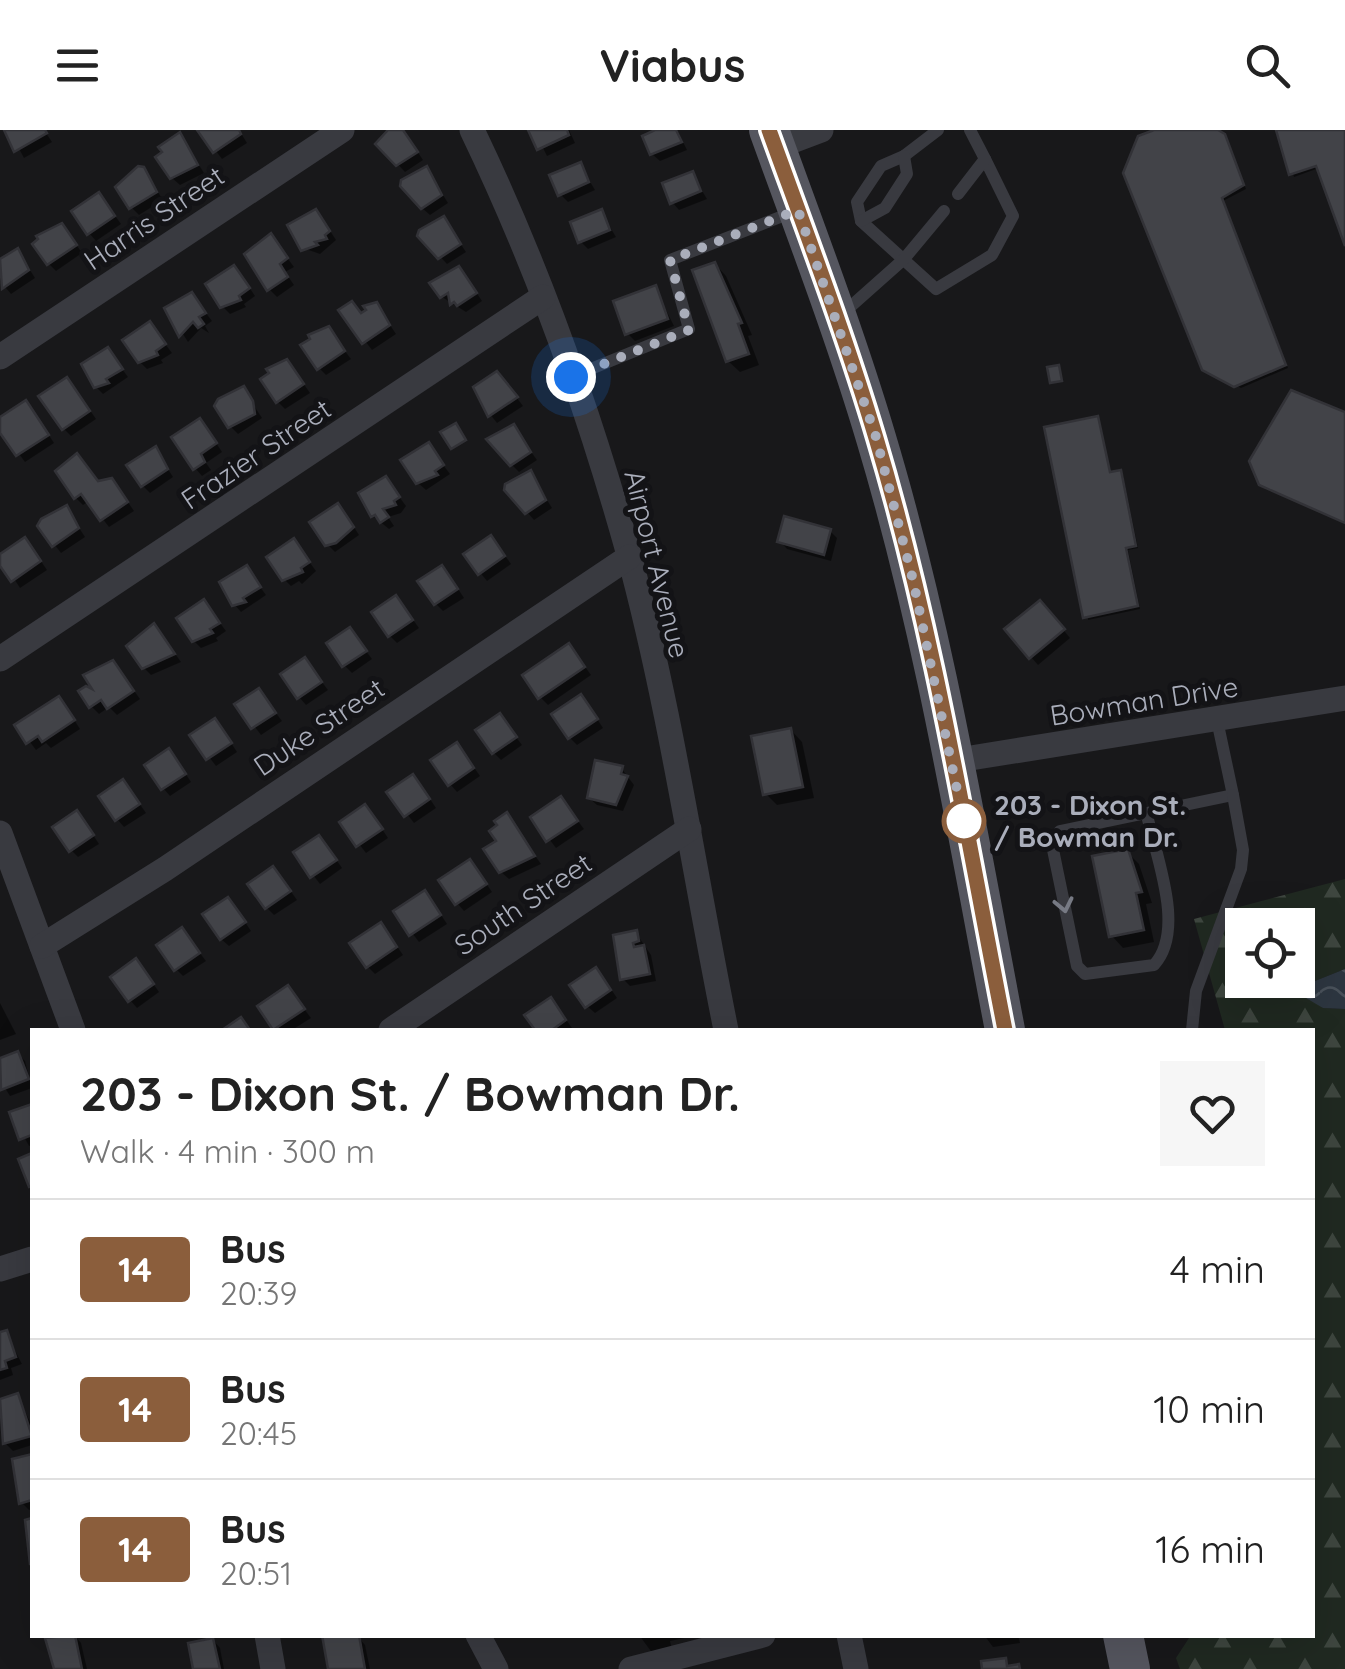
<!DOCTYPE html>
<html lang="en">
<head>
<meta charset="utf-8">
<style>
  body { margin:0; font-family:Quicksand,sans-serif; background:#f6f6f6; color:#222; height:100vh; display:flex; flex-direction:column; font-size:38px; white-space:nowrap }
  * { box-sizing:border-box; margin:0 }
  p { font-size:32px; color:#767676 }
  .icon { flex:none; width:55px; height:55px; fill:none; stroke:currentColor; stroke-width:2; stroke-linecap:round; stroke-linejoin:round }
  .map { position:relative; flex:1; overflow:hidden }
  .details { position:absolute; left:30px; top:898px; width:1285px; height:610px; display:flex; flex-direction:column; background:#fff; border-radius:0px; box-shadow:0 10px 40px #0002 }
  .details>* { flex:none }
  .badge { padding:0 20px; border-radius:8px; font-size:35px; line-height:65px }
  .fabs { position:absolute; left:1225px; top:778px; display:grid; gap:20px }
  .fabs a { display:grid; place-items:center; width:90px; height:90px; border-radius:0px; background:#fff; box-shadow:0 10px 40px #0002; font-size:50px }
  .you { position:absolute; width:50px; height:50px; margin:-25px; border:8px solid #fff; border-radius:50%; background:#1a73e8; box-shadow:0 0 0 15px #1a73e833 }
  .map>.badge { position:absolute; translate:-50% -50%; box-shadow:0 0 0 5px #fff }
  .round { display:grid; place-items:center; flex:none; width:105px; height:105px; border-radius:0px; background:#f6f6f6 }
  .overview { display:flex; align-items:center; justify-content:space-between; height:170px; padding:0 50px }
  h1 { font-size:48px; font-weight:700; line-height:75px }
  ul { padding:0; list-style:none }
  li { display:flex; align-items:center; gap:30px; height:140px; padding:0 50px; border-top:2px solid #e0e0e0 }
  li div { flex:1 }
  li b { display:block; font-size:38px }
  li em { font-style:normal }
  li .badge { min-width:110px; font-weight:700; text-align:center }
  header { display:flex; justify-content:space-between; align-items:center; height:130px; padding:0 50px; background:#fff; font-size:45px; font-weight:700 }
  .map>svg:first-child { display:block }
  .forest { fill:url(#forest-firs); fill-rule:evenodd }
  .water { fill:url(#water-waves) }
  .shadow { fill:#0007 }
  .building { fill:#424348; stroke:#323237; stroke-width:2.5 }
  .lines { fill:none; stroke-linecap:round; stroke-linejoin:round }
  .service { stroke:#393a40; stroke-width:12 }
  .minor { stroke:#393a40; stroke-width:25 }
  .primary { stroke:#55565f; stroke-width:40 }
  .oneway { stroke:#777a84 }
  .line-casing { stroke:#fff; stroke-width:22 }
  .line { stroke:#8b5e3c; stroke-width:15 }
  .walk { stroke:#aaaebb; stroke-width:10; stroke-dasharray:0 18 }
  .stop-dot { fill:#fff; stroke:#8b5e3c; stroke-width:5 }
  .labels { text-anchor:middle; stroke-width:10; stroke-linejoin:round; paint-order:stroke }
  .street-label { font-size:28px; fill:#aaaebb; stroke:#131316 }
  .stop-label { font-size:28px; font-weight:bold; fill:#aaaebb; stroke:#131316; text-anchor:start }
</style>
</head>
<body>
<header><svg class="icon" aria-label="menu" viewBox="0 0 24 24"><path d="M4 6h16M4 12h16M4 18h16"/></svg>Viabus<svg class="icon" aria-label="search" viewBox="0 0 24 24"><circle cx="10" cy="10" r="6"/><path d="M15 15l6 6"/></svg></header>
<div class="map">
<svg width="1345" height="1539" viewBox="0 0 1345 1539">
  <defs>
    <pattern id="forest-firs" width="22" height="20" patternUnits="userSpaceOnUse" patternTransform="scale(2.5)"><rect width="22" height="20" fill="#202921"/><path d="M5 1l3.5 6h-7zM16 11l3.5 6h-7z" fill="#3e463f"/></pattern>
    <pattern id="water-waves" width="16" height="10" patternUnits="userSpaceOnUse" patternTransform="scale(2.5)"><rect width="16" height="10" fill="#2d3640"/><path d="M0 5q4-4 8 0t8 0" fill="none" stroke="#49515a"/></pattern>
  </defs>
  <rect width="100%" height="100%" fill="#18181a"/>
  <!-- forest -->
  <path class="forest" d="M1345,749V839L1310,853L1323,878L1345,879V1539H1180L1176,1528L1191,1505H1312V900H1225L1194,789ZM1242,795H1298V850H1242Z"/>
  <!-- water -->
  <path class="water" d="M1345,839V879L1323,878L1306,868L1310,853Z"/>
  <!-- shadow -->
  <g class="shadow">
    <path d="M9,0H44L52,12L24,28Z"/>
    <path d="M200,0H239L247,13L222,29Z"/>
    <path d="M396,0L407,6L423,30L405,42L378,13Z"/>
    <path d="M534,0H569L575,13L547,26Z"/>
    <path d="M661,0H677L687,20L660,31L652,24Z"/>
    <path d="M1160,0H1214L1227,10L1246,59L1223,71L1288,238L1241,258L1204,238Z"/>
    <path d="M1279,0H1345V109L1319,38L1294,47Z"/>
    <path d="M180,5L204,43L180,55L172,48Z"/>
    <path d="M580,35L595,60L568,72L560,64Z"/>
    <path d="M427,39L448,73L430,85L422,78Z"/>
    <path d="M144,40L163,70L139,85L131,77Z"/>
    <path d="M692,44L707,69L679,80L672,72Z"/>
    <path d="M106,73L121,94L96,111L89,103Z"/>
    <path d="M601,82L616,107L588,119L580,111Z"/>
    <path d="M444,89L466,122L447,134L420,105Z"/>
    <path d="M323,90L336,110L320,124L303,118Z"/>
    <path d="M69,104L82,123L56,141L49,134Z"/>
    <path d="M271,106L294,137L285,142L294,155L277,167L269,159Z"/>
    <path d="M18,121L35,148L11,164L0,151V131Z"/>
    <path d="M715,134L726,146L752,205L748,206L759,235L740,242L728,231Z"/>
    <path d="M241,145L255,166L244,174L246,177L230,184L222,176Z"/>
    <path d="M466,147L482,171L466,182L442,167Z"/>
    <path d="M655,158L674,196L635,211L627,203Z"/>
    <path d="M192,165L212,191L205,196L209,203L201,198L188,212L167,179Z"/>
    <path d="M376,174L396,204L372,220L342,181L362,186Z"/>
    <path d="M150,194L172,223L161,230L163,233L147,239L140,232Z"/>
    <path d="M328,199L351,229L326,245L319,238Z"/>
    <path d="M108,220L128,247L103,264L96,257Z"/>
    <path d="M294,240L310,263L285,279L278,272Z"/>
    <path d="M504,251L523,276L497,293L478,269Z"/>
    <path d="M74,257L96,289L71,306L64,299Z"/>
    <path d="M243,259L262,288L238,304L230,296Z"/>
    <path d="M33,281L54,313L25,332L0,298V290Z"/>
    <path d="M1097,289L1111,344L1123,345L1138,418L1128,420L1140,479L1088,490Z"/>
    <path d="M513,297L537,330L519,342L512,335Z"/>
    <path d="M207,299L222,322L206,333L211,340L202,346L195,338Z"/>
    <path d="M428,315L450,344L426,360L418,353Z"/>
    <path d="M155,319L173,347L150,363L143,356Z"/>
    <path d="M59,342L119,359L134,381L109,397L89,371L83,375L76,368Z"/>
    <path d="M530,343L552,378L534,390L527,382Z"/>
    <path d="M386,349L406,376L401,383L388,387L394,396L389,399L373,386Z"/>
    <path d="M66,378L85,407L61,423L40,396Z"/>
    <path d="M345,383L359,405L335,422L327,414Z"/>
    <path d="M830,401L837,408L831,431L787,419L780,411Z"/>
    <path d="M294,411L316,441L302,454L299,451L291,456L284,449Z"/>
    <path d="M498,416L511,434L487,451L466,425Z"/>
    <path d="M32,418L47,440L20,458L0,427Z"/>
    <path d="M246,438L266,465L241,482L234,474Z"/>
    <path d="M449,445L464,468L443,481L436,474Z"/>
    <path d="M204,472L226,501L216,508L218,511L201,518L194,511Z"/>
    <path d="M403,476L419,498L397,513L390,506Z"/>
    <path d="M1047,480L1070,508L1038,535L1031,527Z"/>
    <path d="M350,500L372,529L352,543L344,535Z"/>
    <path d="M161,504L181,532L151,545L144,538Z"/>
    <path d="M576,524L591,545L548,575L540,567Z"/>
    <path d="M305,530L328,560L306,575L299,567Z"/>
    <path d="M120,541L140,569L117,585L109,577L99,584L91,576Z"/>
    <path d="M259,561L282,591L261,605L238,575Z"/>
    <path d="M588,575L603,598L577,615L570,608Z"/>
    <path d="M66,577L80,599L51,618L46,613L36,620L18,596Z"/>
    <path d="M500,586L522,615L501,630L494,623Z"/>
    <path d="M222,599L237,622L216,636L193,606Z"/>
    <path d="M791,600L802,612L814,668L777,675L766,664Z"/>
    <path d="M464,623L480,646L457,662L450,654Z"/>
    <path d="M176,629L191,652L170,666L163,658Z"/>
    <path d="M622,639L634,655L623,681L597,675L589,668Z"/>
    <path d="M420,654L436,678L414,693L390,662Z"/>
    <path d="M130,660L146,683L124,697L117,689Z"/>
    <path d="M561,669L584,699L556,718L533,688Z"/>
    <path d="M372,684L388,708L366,723L342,692Z"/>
    <path d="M507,686L541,734L509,749L501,742L499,711L500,696Z"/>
    <path d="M84,691L99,714L78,727L71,720Z"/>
    <path d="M326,715L342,738L320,754L296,723Z"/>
    <path d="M1127,722L1139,734L1152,773L1146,774L1154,812L1123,818L1112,806Z"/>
    <path d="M477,740L492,762L464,781L457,773Z"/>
    <path d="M280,746L297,770L274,785L267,778Z"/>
    <path d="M432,771L447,794L419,812L396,782Z"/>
    <path d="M235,777L251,801L229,816L221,809Z"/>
    <path d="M182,800L206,831L183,846L176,839Z"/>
    <path d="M388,803L403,825L375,844L368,837Z"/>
    <path d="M636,803L651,825L656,851L630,856L623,849Z"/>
    <path d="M143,839L159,862L137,878L130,870Z"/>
    <path d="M603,847L617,868L595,883L587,876Z"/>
    <path d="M288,858L311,888L292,900H276L260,876Z"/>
    <path d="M0,873L16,904L0,910Z"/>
    <path d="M558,878L572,898L538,900Z"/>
    <path d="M18,924L25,931L32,958L10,966L0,950V930Z"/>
    <path d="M32,976V1015L29,1016L12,984Z"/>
    <path d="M6,1203L22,1234L11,1238L13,1245L0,1250V1205Z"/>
    <path d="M18,1266L32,1296V1315L13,1321L5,1313L0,1272Z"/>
    <path d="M32,1327V1379L29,1380L21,1372L15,1331Z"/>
    <path d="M74,1505L81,1513L87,1539H56L49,1510Z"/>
    <path d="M331,1505L358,1507L365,1515L370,1539H331Z"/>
    <path d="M639,1505H699L670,1511L673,1524L656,1528Z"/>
    <path d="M984,1505H1018L1020,1513L993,1517Z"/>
    <path d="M213,1510L220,1518L224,1539H195Z"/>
  </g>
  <!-- building -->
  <g class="building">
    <path d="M4,0H45L47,3L14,22Z"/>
    <path d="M197,0H239L241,4L213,23Z"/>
    <path d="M388,0H403L418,22L396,36L375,14Z"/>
    <path d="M528,0H567L569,5L537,20Z"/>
    <path d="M655,0H676L682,12L650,25L642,6Z"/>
    <path d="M1154,0H1218L1225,4L1244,55L1222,68L1286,235L1234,257L1202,240L1123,43L1138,6Z"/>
    <path d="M1276,0H1345V116L1316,36L1289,45Z"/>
    <path d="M180,2L198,35L170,49L155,27L162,22L158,17Z"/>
    <path d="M581,32L589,52L558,66L549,45Z"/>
    <path d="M138,36L144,37L157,62L129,79L115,57Z"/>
    <path d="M427,36L442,65L421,79L400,56L401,50Z"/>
    <path d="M693,41L701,61L670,74L662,53Z"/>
    <path d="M99,62L115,86L87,105L71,81Z"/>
    <path d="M316,79L330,101L325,105L327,109L315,112L318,115L301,121L287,95Z"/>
    <path d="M602,79L610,100L578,113L570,92Z"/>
    <path d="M444,86L461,114L438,129L417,106L419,100Z"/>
    <path d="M62,93L77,115L47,135L32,114L38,109L36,106Z"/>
    <path d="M271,103L288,128L280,134L288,147L267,161L244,124Z"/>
    <path d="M18,118L29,140L2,159L0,129Z"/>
    <path d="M715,132L742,193L738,194L749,224L726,232L692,140Z"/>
    <path d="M234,135L250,158L239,166L241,170L220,178L205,154Z"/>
    <path d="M459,136L477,163L457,176L454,172L450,175L448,163L440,168L429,153Z"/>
    <path d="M656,155L668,189L625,205L613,171Z"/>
    <path d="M192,162L206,183L199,187L204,194L198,198L193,192L179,207L164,178Z"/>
    <path d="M352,171L361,183L366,180L363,176L377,172L390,195L362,214L338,180Z"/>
    <path d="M150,191L166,214L156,221L158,225L138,233L122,210Z"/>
    <path d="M329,196L345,221L317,240L300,215L310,209L308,205Z"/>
    <path d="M108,217L123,239L106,249L109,253L94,258L81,234Z"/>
    <path d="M287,229L304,254L276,273L260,249L269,243L266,239Z"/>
    <path d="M1059,235L1062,251L1050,253L1047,237Z"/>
    <path d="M497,241L518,267L488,287L473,257Z"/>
    <path d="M67,247L90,281L62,300L38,266Z"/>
    <path d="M244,256L253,271L255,284L228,298L214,276L218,269Z"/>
    <path d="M1291,260L1345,282V393L1259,355L1249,331Z"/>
    <path d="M26,270L49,305L16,326L0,303V287Z"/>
    <path d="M1098,286L1110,342L1121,340L1136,416L1126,418L1138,476L1083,488L1044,297Z"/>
    <path d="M200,288L217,313L201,324L205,332L193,340L171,307Z"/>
    <path d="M456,293L466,310L451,319L440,302Z"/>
    <path d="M514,294L531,322L510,336L486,309Z"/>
    <path d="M429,312L444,335L435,341L438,345L416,354L400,330Z"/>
    <path d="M156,316L168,339L141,357L126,335Z"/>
    <path d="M77,323L98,351L112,348L128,372L100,391L81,364L74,369L55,341Z"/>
    <path d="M531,340L546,370L525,384L504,360L505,354Z"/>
    <path d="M386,346L400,367L394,371L396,375L383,379L389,387L380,393L375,385L371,387L358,363Z"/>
    <path d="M338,373L354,397L336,413L325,416L309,392Z"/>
    <path d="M67,375L79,398L52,417L37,396L41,389Z"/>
    <path d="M784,386L831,399L824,425L777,412Z"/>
    <path d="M491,405L505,426L478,445L463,424Z"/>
    <path d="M25,407L41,431L11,452L0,436V424Z"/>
    <path d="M294,408L310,432L301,438L303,442L282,451L266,427Z"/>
    <path d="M247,435L261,457L243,468L246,472L232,476L219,452Z"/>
    <path d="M442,435L458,459L434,475L417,451Z"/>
    <path d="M396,465L413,490L388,507L371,482Z"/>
    <path d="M204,469L220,493L210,499L213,503L192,512L176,488Z"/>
    <path d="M1040,470L1065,499L1029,529L1004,499Z"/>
    <path d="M154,493L175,524L142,539L126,516Z"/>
    <path d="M350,497L367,521L342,537L326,513Z"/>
    <path d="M569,513L585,537L538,569L522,545Z"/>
    <path d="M305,527L322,552L297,569L280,544Z"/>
    <path d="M113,530L134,561L107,579L101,570L89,578L78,561L86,556L92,559L83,545Z"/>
    <path d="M259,558L276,583L251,599L234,574Z"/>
    <path d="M581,564L598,589L568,609L551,584Z"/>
    <path d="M59,566L75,590L42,612L38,606L26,614L14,595Z"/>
    <path d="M500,583L517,607L492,624L475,600Z"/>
    <path d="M215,588L232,613L206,630L189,605Z"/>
    <path d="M791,598L803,657L763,665L751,606Z"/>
    <path d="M457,612L474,638L448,656L430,630Z"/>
    <path d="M169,618L186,644L161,660L144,635Z"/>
    <path d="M595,630L623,636L621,644L628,646L616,675L587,668Z"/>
    <path d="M413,644L430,669L404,687L386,662Z"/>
    <path d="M123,649L140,674L115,691L98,666Z"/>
    <path d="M561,666L578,691L546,712L530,687Z"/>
    <path d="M365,674L383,699L356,717L339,692Z"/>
    <path d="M77,680L94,705L69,722L52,697Z"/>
    <path d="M507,682L535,726L499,743L483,719L496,711L489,701L497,695L494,691Z"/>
    <path d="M319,705L337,730L310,748L293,722Z"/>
    <path d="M1128,719L1142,762L1136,763L1144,800L1109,807L1092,726Z"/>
    <path d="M470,729L487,754L455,775L438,750Z"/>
    <path d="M273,736L291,761L265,779L247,754Z"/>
    <path d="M425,760L441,785L409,806L393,781Z"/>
    <path d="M228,767L246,792L220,810L202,784Z"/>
    <path d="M381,792L397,817L366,838L349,813Z"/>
    <path d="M182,797L200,823L174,841L156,815Z"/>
    <path d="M637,800L639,811L633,813L634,817L644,815L650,844L620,850L613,805Z"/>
    <path d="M136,828L154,854L128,872L110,847Z"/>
    <path d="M596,837L611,860L585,878L569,855Z"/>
    <path d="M288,855L305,879L273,900L257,876Z"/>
    <path d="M551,867L566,890L552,900H535L524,885Z"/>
    <path d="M241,887L250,900H222Z"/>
    <path d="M18,921L29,949L1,960L0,928Z"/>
    <path d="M32,974V1005L19,1010L9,982Z"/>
    <path d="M32,1023V1056L29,1057L18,1029Z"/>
    <path d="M7,1200L16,1227L5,1231L7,1238L0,1240V1202Z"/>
    <path d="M18,1263L32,1306L3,1314L0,1269Z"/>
    <path d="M32,1324V1370L19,1374L12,1329Z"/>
    <path d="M32,1388V1434H30L25,1390Z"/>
    <path d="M75,1505L82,1539H54L45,1508Z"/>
    <path d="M322,1505H359L365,1539H328Z"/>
    <path d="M213,1508L220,1539H193L188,1513Z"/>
    <path d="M1006,1528L1007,1536L1019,1534L1020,1539H982L981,1531Z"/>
  </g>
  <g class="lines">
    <!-- service -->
    <g class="service">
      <path d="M938,0L904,26L881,36L857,72L861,91L936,159L992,125L1013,86L985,29"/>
      <path d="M958,64L985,29L970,0"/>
      <path d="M861,91L885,78L907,44L904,26"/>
      <path d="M841,185L904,129L944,81"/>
      <path d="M571,247L689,199L670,130L793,82"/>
      <path d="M1147,685C1156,727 1186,800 1154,835L1085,844L1077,836L1051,710L1060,701L1233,665L1217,590"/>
      <path d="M1192,900L1196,861L1241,739L1243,720L1233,665"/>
    </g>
    <!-- minor -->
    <g class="minor">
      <path d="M472,0C537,135 589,281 629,425C671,581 694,742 726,900"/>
      <path d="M776,17L821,0"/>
      <path d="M0,227L342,0"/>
      <path d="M0,529L543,167"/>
      <path d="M952,631L1345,568"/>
      <path d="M0,703L73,900"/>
      <path d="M42,816L165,739L629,427"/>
      <path d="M391,900L689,699"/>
      <path d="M0,1139L32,1129"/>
      <path d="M267,1505L273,1539"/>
      <path d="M478,1505L496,1539"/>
      <path d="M849,1505L856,1539"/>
      <path d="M631,1539L763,1505"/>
    </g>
    <!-- primary -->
    <g class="primary">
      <path d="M769,0C806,102 845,204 876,308C934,501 967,702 1005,900"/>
      <path d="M1123,1505L1130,1539"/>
    </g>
  </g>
  <!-- one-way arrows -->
  <defs><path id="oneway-chevron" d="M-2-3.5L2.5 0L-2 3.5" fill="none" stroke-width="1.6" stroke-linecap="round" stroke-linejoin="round" transform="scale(2.5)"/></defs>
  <use class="oneway" href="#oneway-chevron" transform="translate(1064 775) rotate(78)"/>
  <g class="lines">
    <defs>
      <path id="line" d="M769,0C806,102 845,204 876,308C934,501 966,702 1005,900"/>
    </defs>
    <!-- line casing -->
    <use href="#line" class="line-casing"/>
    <!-- line -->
    <use href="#line" class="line"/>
    <!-- walk -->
    <path class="walk" d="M571,247L689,200L670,130L798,80L876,307L913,450L965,698L964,691"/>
  </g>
  <!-- markers -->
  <circle class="stop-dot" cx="964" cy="691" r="20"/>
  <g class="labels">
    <!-- street labels -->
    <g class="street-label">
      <text transform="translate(154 88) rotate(-34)" y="10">Harris Street</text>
      <text transform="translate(256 324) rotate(-34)" y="10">Frazier Street</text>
      <text transform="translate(657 434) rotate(76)" y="10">Airport Avenue</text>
      <text transform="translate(1144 571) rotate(-9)" y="10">Bowman Drive</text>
      <text transform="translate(319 597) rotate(-34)" y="10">Duke Street</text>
      <text transform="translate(523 774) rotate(-34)" y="10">South Street</text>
    </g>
    <!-- stop labels -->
    <g class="stop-label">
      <text x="994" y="685">203 - Dixon St.<tspan x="994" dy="32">/ Bowman Dr.</tspan></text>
    </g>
  </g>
</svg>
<div class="fabs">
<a><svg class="icon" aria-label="locate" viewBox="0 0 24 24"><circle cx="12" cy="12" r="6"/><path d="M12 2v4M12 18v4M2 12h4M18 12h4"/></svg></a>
</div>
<div class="you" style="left:571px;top:247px"></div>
<section class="details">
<div class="overview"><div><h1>203 - Dixon St. / Bowman Dr.</h1><p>Walk · 4 min · 300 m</p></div><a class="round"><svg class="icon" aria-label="heart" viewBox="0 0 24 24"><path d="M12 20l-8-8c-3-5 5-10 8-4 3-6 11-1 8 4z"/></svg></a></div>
<ul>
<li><span class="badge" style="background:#8b5e3c;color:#fff">14</span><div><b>Bus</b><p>20:39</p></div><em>4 min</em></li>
<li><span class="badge" style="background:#8b5e3c;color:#fff">14</span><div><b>Bus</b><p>20:45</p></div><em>10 min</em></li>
<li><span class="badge" style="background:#8b5e3c;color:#fff">14</span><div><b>Bus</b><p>20:51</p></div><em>16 min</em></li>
</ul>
</section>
</div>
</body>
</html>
